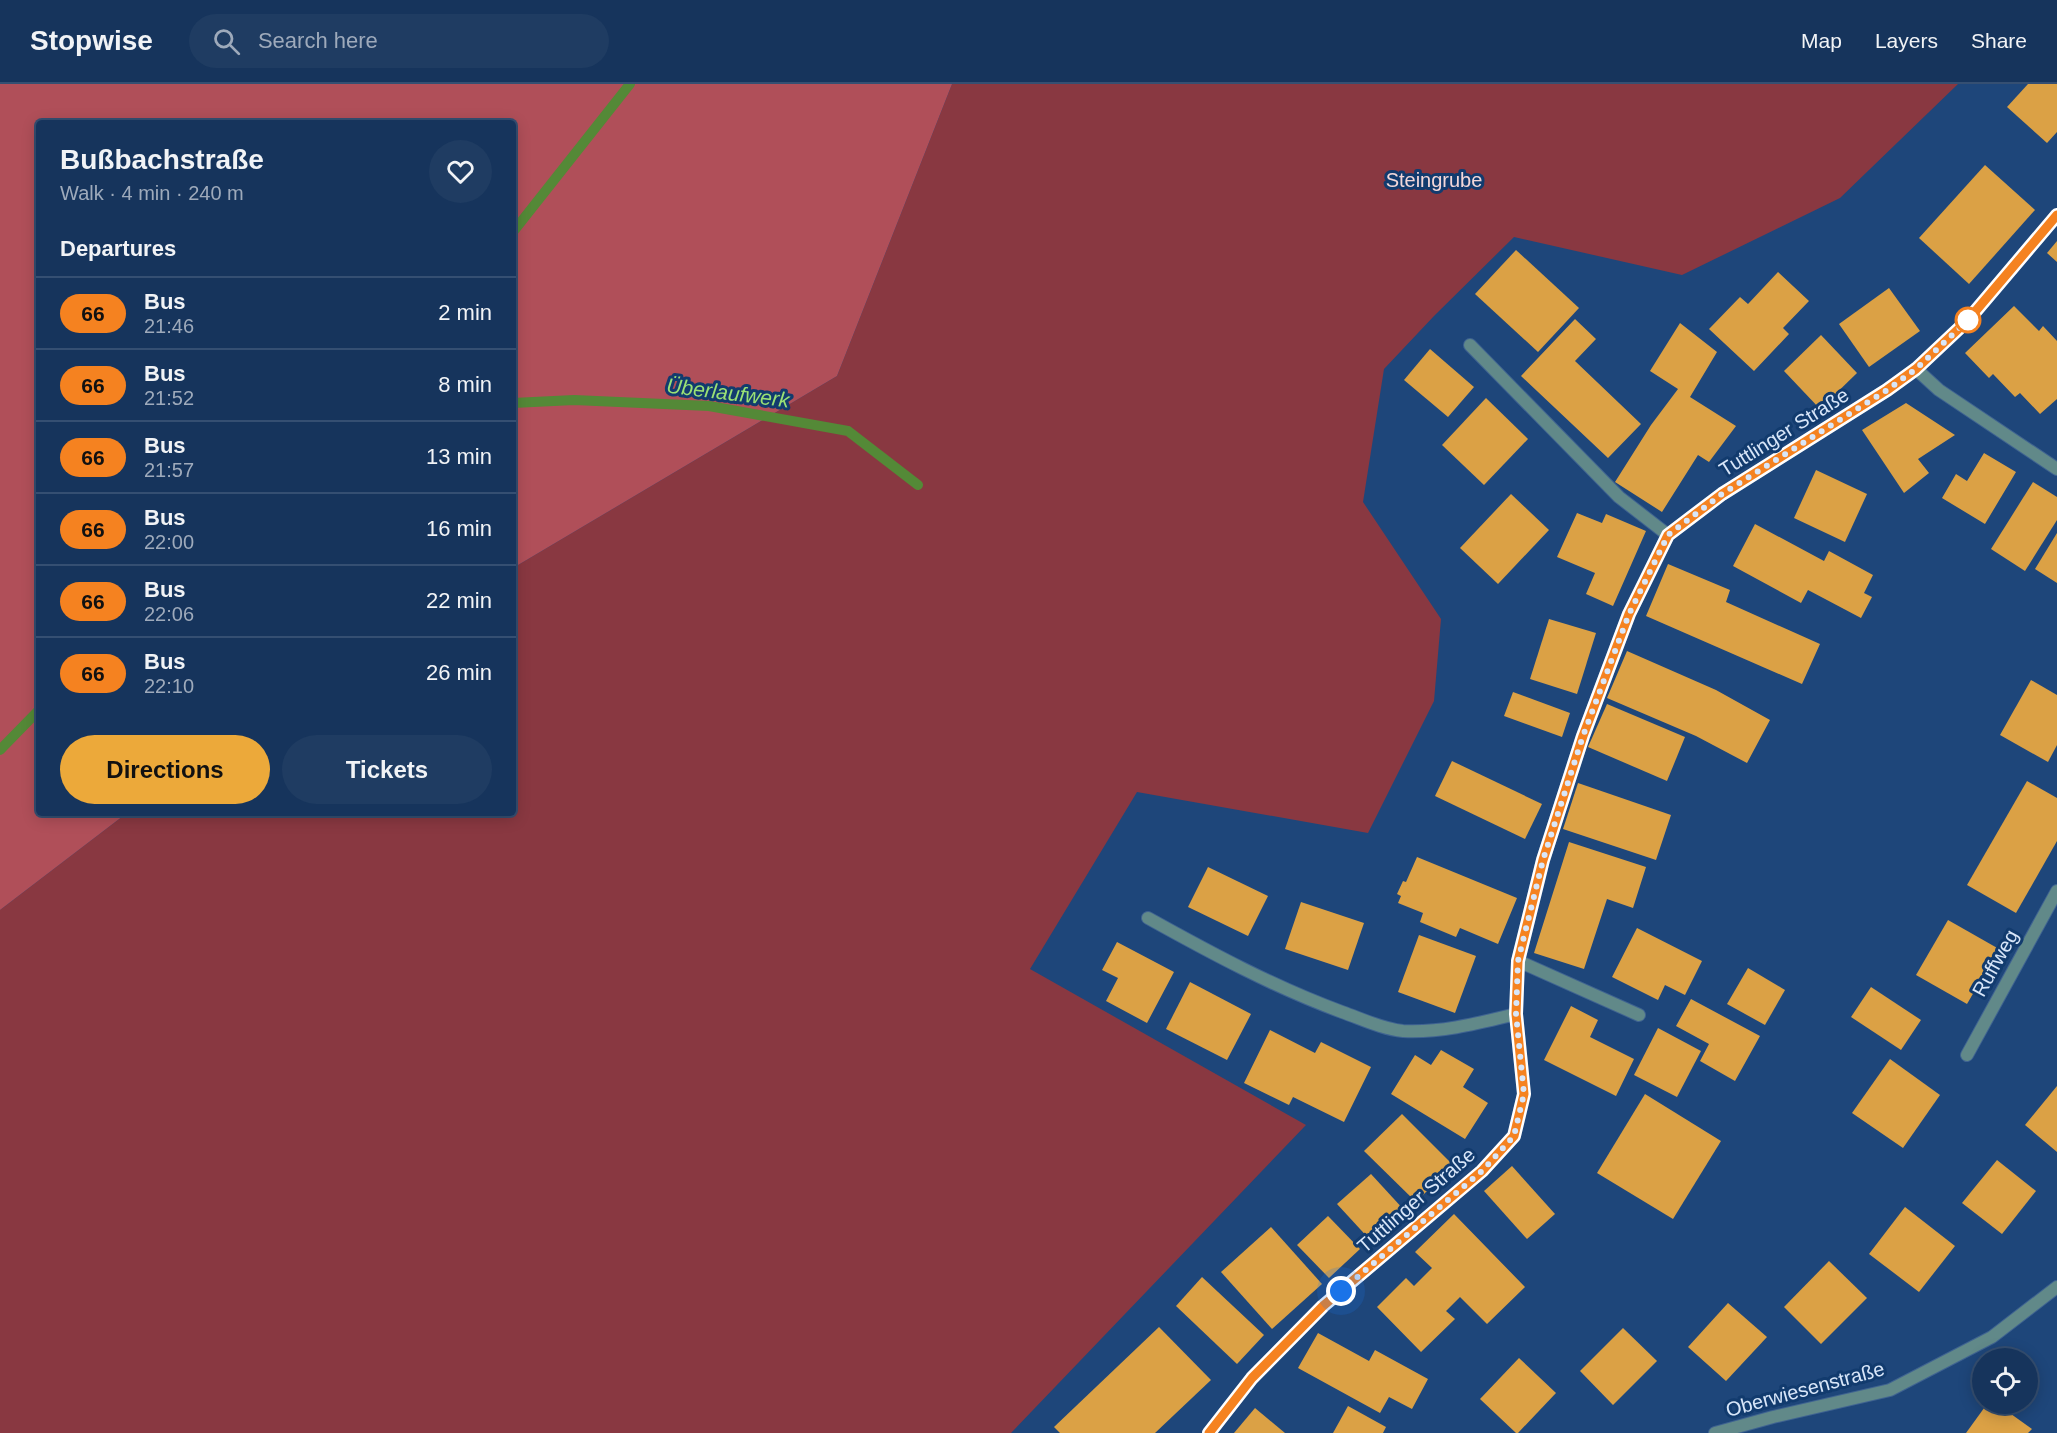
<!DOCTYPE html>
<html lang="en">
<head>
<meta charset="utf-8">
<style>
  body { margin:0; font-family:Arial,sans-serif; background:#1f3c62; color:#f1f3f6; height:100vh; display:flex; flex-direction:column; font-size:22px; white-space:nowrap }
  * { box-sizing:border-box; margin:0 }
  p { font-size:20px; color:#9eaabb }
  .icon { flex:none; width:33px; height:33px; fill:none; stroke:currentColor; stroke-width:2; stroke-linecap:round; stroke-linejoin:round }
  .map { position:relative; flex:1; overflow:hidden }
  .sheet { position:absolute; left:36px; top:36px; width:480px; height:696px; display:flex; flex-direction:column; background:#16345c; border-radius:6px; box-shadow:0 3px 15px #0003,0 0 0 2px #354f72 }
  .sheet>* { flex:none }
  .badge { padding:0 12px; border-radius:20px; font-size:21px; line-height:39px }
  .buttons { position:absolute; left:1972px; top:1264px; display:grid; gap:12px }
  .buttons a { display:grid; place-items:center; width:66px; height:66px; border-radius:50%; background:#16345c; box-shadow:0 3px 15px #0003,0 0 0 2px #354f72; font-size:30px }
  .you { position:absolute; width:30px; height:30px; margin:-15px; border:4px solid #fff; border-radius:50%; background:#1a73e8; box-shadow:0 0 0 9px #1a73e833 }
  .map>.badge { position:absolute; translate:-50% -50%; box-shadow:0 0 0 3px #fff }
  h2 { padding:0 24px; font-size:22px; line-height:54px }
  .round { display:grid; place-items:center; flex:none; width:63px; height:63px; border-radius:32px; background:#1f3c62 }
  .head { display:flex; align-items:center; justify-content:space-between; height:102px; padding:0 24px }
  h1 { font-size:28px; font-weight:600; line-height:45px }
  .action { display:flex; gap:12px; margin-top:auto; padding:12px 24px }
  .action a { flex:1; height:69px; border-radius:36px; background:#eca93a; color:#111; font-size:24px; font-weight:600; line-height:69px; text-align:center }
  .action a+a { background:#1f3c62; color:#f1f3f6 }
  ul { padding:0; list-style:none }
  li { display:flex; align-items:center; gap:18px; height:72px; padding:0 24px; border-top:2px solid #354f72 }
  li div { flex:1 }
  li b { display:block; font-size:22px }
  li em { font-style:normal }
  li .badge { min-width:66px; font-weight:700; text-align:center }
  header { display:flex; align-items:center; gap:36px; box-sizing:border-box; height:84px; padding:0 30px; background:#16345c; border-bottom:2px solid #354f72 }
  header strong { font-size:28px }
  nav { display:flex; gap:33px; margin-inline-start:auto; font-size:21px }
  .search { width:420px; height:54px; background:#1f3c62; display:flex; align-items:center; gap:15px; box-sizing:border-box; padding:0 21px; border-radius:33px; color:#9eaabb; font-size:22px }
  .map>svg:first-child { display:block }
  .green { fill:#893841 }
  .forest { fill:#b04f59 }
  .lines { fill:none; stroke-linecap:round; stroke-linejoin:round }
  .stream { stroke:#548937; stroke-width:10 }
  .building { fill:#dba145 }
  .service-casing { stroke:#3f6391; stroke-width:14 }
  .minor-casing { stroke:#3f6391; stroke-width:14 }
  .service { stroke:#618989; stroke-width:12 }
  .minor { stroke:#618989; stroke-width:12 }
  .line-casing { stroke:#fff; stroke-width:14 }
  .line { stroke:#f58220; stroke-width:9 }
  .walk { stroke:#d8e6f9; stroke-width:6; stroke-dasharray:0 10.8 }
  .stop-dot { fill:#fff; stroke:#f58220; stroke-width:3 }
  .labels { text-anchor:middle; stroke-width:6; stroke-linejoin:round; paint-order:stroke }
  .park-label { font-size:20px; fill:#f4d8d9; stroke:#123b6e }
  .street-label { font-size:20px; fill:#d8e6f9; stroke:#123b6e }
  .water-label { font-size:21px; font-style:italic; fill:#9ae175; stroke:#123b6e }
</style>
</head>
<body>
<header>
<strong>Stopwise</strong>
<div class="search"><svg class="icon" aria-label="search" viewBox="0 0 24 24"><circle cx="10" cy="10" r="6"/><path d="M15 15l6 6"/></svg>Search here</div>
<nav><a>Map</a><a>Layers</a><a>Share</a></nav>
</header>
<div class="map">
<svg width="2057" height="1349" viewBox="0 0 2057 1349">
  <rect width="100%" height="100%" fill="#1e467a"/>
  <!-- green -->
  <path class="green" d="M952,0H1958L1840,114L1682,191L1514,153L1434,232L1384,285L1363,418L1441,535L1434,617L1368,749L1137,708L1030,885L1306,1041L1011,1349H0V826L127,729H513V484L837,292Z"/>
  <!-- forest -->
  <path class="forest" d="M0,0H952L837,292L513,484V39H39V729H127L0,826Z"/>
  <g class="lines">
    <!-- stream -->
    <g class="stream">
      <path d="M513,148L630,0"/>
      <path d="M513,319L574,316L709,322L848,347L918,401"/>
      <path d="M0,666L39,626"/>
    </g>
  </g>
  <!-- building -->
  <g class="building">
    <path d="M2028,0H2057V48L2047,59L2007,23Z"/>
    <path d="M1985,81L2035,126L1969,200L1919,154Z"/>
    <path d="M2057,157V178L2047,169Z"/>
    <path d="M1516,166L1579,224L1538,268L1475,210Z"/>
    <path d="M1778,188L1809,217L1783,244L1789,250L1754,287L1709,245L1740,213L1748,220Z"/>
    <path d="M1889,204L1920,247L1869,283L1839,240Z"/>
    <path d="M2014,222L2039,247L2043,242L2057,257V315L2040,330L2020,309L2015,313L1993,290L1989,294L1965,269Z"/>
    <path d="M1575,235L1596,255L1575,277L1641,340L1608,374L1521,292Z"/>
    <path d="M1680,239L1717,268L1690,313L1736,342L1709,378L1698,371L1662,428L1615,398L1651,341L1678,305L1650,287Z"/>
    <path d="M1821,251L1857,289L1820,325L1784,287Z"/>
    <path d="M1430,265L1474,303L1448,333L1404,296Z"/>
    <path d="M1486,314L1528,355L1484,401L1442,361Z"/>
    <path d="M1906,319L1955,351L1918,375L1929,389L1904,409L1862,346Z"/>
    <path d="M1984,369L2016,388L1985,440L1942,414L1956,390L1967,397Z"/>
    <path d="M1816,386L1867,410L1845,458L1794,434Z"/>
    <path d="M2033,398L2057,413V436L2025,487L1991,465Z"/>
    <path d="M1511,410L1549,446L1498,500L1460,464Z"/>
    <path d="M1577,429L1602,439L1606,430L1646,447L1613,522L1586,510L1595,489L1557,473Z"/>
    <path d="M1755,440L1824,477L1829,467L1873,491L1864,509L1872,513L1861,534L1808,506L1801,519L1733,482Z"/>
    <path d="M2057,449V499L2035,485Z"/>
    <path d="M1668,480L1730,506L1726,518L1820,560L1802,600L1646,532Z"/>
    <path d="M1549,535L1596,549L1577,610L1530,595Z"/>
    <path d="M1627,567L1716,606L1770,636L1747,679L1696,652L1607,614Z"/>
    <path d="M2031,596L2057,611V661L2048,678L2000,651Z"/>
    <path d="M1513,608L1570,629L1562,653L1504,632Z"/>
    <path d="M1607,620L1685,653L1667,697L1588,663Z"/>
    <path d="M1452,677L1542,720L1525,755L1435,712Z"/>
    <path d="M2027,697L2057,714V757L2016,829L1967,801Z"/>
    <path d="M1578,699L1671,731L1656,776L1563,745Z"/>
    <path d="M1569,758L1646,783L1633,824L1607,815L1584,885L1534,869Z"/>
    <path d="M1417,773L1517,814L1498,860L1460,844L1456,853L1420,838L1423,829L1398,819L1401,812L1397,810L1403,797L1406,798Z"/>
    <path d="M1208,783L1268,812L1248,852L1188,823Z"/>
    <path d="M1301,818L1364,839L1348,886L1285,865Z"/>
    <path d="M1948,836L1999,865L1967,920L1916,891Z"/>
    <path d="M1637,844L1702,877L1685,911L1665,901L1658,916L1612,893Z"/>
    <path d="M1419,851L1476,872L1455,929L1398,908Z"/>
    <path d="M1117,858L1174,888L1147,939L1106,917L1118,894L1102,886Z"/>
    <path d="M1748,884L1785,906L1765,941L1727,920Z"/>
    <path d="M1190,898L1251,930L1227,976L1166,945Z"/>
    <path d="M1871,903L1921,936L1901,966L1851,933Z"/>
    <path d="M1691,915L1760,952L1735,997L1700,977L1709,960L1676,942Z"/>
    <path d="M1571,922L1598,936L1590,953L1634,975L1616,1012L1544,976Z"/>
    <path d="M1658,944L1701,967L1677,1013L1634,991Z"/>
    <path d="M1270,946L1315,969L1321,958L1371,983L1344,1038L1293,1013L1289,1021L1244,999Z"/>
    <path d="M1441,966L1474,985L1463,1003L1488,1019L1465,1055L1391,1010L1415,971L1431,981Z"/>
    <path d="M1890,975L1940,1011L1903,1064L1852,1029Z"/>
    <path d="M2057,1002V1068L2025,1041Z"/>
    <path d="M1645,1010L1721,1057L1673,1135L1597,1089Z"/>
    <path d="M1402,1030L1453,1081L1416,1118L1364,1067Z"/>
    <path d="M1997,1076L2036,1107L2002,1150L1962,1119Z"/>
    <path d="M1512,1082L1555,1130L1527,1155L1484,1107Z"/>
    <path d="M1371,1090L1405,1127L1372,1158L1337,1120Z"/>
    <path d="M1905,1123L1955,1162L1919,1208L1869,1170Z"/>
    <path d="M1454,1130L1525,1203L1487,1240L1460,1213L1446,1227L1455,1235L1421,1268L1377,1223L1406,1194L1414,1202L1432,1184L1415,1168Z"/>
    <path d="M1328,1132L1360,1165L1329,1194L1297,1161Z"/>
    <path d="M1271,1143L1322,1200L1272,1245L1221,1188Z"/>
    <path d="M1829,1177L1867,1214L1821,1260L1784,1223Z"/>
    <path d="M1202,1193L1264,1251L1237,1280L1176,1222Z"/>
    <path d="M1728,1219L1767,1253L1726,1297L1688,1263Z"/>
    <path d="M1159,1243L1211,1296L1155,1349H1060L1054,1343Z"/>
    <path d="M1623,1244L1657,1277L1613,1321L1580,1287Z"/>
    <path d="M1318,1249L1369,1277L1375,1266L1428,1295L1412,1325L1389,1313L1380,1329L1298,1284Z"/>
    <path d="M1519,1274L1556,1309L1518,1349H1516L1480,1315Z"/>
    <path d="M1987,1320H1997L2032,1345L2028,1349H1966Z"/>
    <path d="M1348,1322L1386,1343L1383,1349H1333Z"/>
    <path d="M1255,1324L1285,1349H1234Z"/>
  </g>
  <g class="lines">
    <defs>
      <path id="service" d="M1518,877L1639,931"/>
      <g id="minor">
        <path d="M1470,261L1619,413L1668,451"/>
        <path d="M1916,285L1939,306L2057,385"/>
        <path d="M1148,834C1211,869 1274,903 1342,928C1362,935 1382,945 1403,947C1442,949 1479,939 1516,930"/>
        <path d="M1967,971L2057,807"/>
        <path d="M1209,1349L1252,1294L1323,1222L1482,1087L1514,1052L1524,1010L1516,930L1518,877L1543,776L1583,652L1629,530L1668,451L1722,410L1887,306L1916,285L1968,236L2057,131"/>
        <path d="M1715,1349L1773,1333L1890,1306L1992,1253L2057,1203"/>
      </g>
    </defs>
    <!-- service casing -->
    <use href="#service" class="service-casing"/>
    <!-- minor casing -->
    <use href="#minor" class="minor-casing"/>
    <!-- service -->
    <use href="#service" class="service"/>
    <!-- minor -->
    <use href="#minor" class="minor"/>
  </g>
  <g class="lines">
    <defs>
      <path id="line" d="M1209,1349L1252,1294L1323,1222L1482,1087L1514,1052L1524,1010L1516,930L1518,877L1543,776L1583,652L1629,530L1668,451L1722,410L1887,306L1916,285L1968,236L2057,131"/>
    </defs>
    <!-- line casing -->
    <use href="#line" class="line-casing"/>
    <!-- line -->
    <use href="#line" class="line"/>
    <!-- walk -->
    <path class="walk" d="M1341,1207L1482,1087L1514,1052L1524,1010L1516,930L1518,877L1543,776L1583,652L1629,530L1668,451L1722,410L1887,306L1916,285L1968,236"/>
  </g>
  <!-- markers -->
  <circle class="stop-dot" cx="1968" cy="236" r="12"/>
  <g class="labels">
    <!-- park labels -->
    <g class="park-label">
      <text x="1434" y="103">Steingrube</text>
    </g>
    <!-- street labels -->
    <g class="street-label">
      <text transform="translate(1784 348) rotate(-32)" y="7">Tuttlinger Straße</text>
      <text transform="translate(1995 879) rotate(-61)" y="7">Ruffweg</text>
      <text transform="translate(1416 1116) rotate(-41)" y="7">Tuttlinger Straße</text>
      <text transform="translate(1805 1305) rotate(-15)" y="7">Oberwiesenstraße</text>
    </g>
    <!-- water labels -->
    <g class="water-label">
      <text transform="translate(728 309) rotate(7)" y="7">Überlaufwerk</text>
    </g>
  </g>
</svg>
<div class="buttons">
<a><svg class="icon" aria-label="locate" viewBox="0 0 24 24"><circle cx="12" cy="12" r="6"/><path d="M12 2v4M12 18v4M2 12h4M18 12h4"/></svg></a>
</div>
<div class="you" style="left:1341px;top:1207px"></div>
<section class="sheet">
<div class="head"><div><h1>Bußbachstraße</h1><p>Walk · 4 min · 240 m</p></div><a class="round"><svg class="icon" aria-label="heart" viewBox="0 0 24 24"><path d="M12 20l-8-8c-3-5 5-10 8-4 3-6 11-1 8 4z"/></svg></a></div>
<h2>Departures</h2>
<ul>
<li><span class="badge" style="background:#f58220;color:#111">66</span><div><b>Bus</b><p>21:46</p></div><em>2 min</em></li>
<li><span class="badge" style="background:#f58220;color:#111">66</span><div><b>Bus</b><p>21:52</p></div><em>8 min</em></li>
<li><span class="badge" style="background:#f58220;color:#111">66</span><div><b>Bus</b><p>21:57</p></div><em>13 min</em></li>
<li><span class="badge" style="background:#f58220;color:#111">66</span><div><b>Bus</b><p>22:00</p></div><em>16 min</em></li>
<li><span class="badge" style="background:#f58220;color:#111">66</span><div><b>Bus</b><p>22:06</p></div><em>22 min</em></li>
<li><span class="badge" style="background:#f58220;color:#111">66</span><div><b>Bus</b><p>22:10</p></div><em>26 min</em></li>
</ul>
<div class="action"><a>Directions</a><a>Tickets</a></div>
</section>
</div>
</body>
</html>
